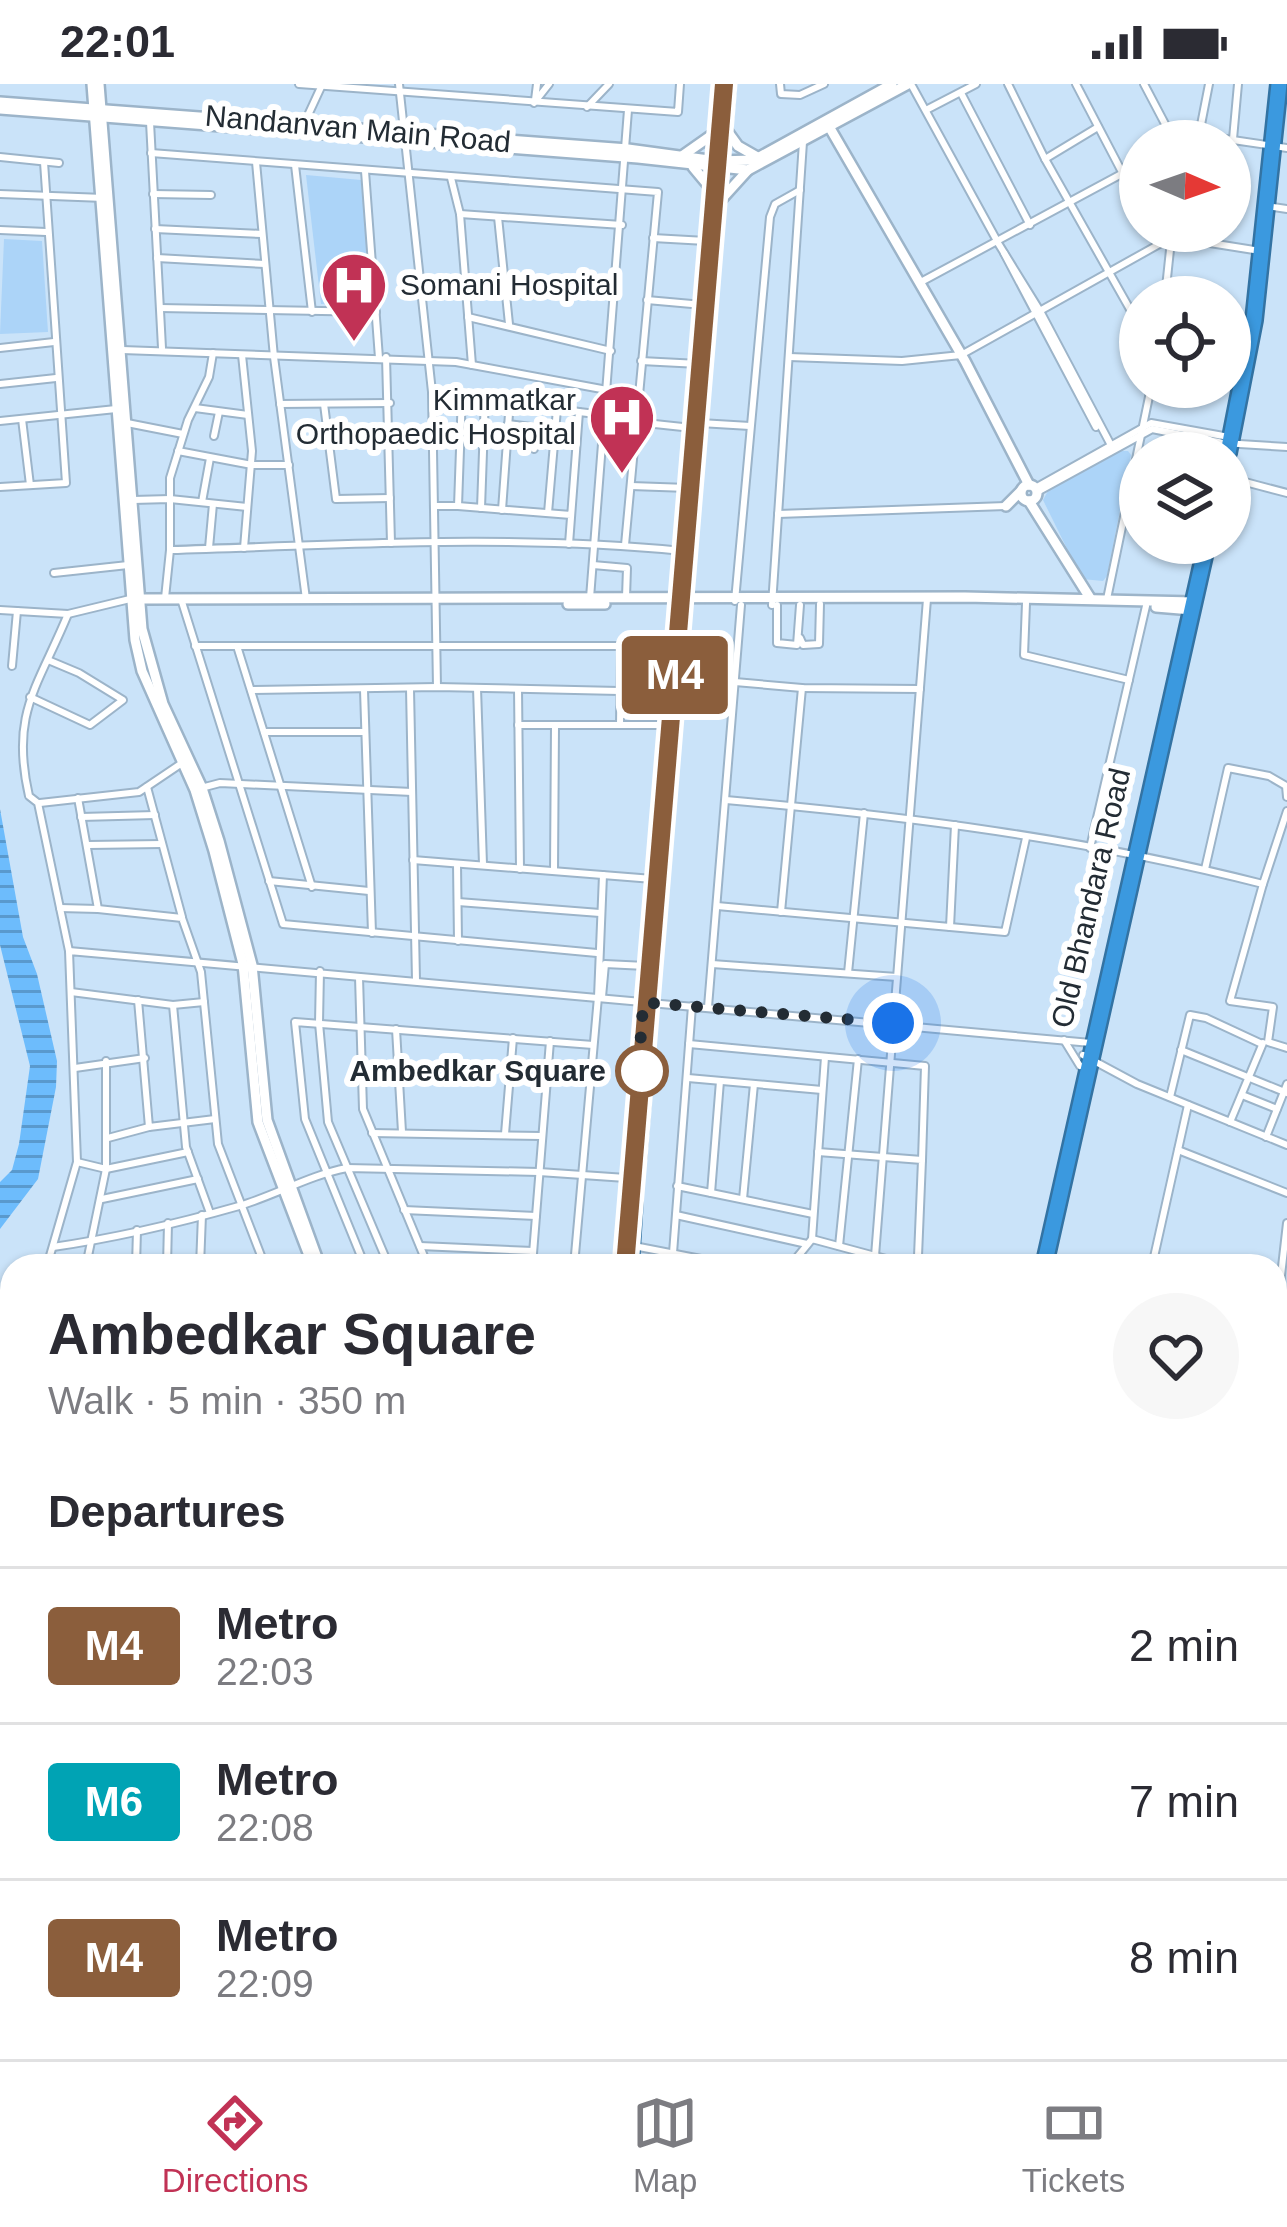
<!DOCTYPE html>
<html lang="en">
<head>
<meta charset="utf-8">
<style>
  body { margin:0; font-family:Helvetica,sans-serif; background:#f7f7f7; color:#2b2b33; height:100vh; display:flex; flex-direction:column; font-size:45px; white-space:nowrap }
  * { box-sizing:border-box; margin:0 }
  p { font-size:39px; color:#7c7c81 }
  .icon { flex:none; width:66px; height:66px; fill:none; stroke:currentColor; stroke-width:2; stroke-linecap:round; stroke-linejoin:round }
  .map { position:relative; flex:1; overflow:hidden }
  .details { position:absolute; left:0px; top:1170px; width:1287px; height:807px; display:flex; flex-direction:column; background:#fff; border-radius:36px 36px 0 0; box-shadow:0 3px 9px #0004 }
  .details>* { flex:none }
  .badge { padding:0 24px; border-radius:9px; font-size:42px; line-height:78px }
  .needle { width:78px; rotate:92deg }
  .tools { position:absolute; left:1119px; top:36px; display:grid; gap:24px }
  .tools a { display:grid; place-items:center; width:132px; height:132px; border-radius:50%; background:#fff; box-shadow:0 3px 9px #0004; font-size:60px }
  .you { position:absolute; width:60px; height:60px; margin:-30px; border:9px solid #fff; border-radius:50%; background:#1a73e8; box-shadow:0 0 0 18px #1a73e833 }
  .map>.badge { position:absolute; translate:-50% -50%; box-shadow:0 0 0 6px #fff }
  h2 { padding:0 48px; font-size:45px; line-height:108px }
  .round { display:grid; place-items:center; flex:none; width:126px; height:126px; border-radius:63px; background:#f7f7f7 }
  .headline { display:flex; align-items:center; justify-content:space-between; height:204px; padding:0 48px }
  h1 { font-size:57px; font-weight:800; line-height:90px }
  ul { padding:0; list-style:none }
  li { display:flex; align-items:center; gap:36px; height:156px; padding:0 48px; border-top:3px solid #e1e1e2 }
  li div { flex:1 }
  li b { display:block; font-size:45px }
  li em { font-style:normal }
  li .badge { min-width:132px; font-weight:700; text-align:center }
  .status { display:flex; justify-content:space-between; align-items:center; height:84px; padding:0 60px; background:#fff; direction:ltr }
  .status svg { height:33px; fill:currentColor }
  .tab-bar { display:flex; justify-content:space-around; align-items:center; height:168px; border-top:3px solid #e1e1e2; background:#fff; font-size:33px; color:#7c7c81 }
  .tab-bar a { display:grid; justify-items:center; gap:6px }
  .tab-bar .active { color:#c13255 }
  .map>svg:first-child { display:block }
  .green { fill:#acd4f8 }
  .water { fill:url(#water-rules) }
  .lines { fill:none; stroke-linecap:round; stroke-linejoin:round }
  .street-casing { stroke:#9cb4c9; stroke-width:10 }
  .secondary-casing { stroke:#9cb4c9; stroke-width:14 }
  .primary-casing { stroke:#3373a3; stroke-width:16 }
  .highway-casing { stroke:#3373a3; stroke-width:20 }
  .street { stroke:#fff; stroke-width:6 }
  .secondary { stroke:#fff; stroke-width:9 }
  .primary { stroke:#89c2ec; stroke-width:12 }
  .highway { stroke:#3b99df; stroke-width:15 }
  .rail-casing { stroke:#53616d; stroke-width:8 }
  .rail { stroke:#fff; stroke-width:3; stroke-dasharray:9; stroke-linecap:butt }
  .line-casing { stroke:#fff; stroke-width:27 }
  .line { stroke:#8b5e3c; stroke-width:18 }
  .walk { stroke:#232c34; stroke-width:12; stroke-dasharray:0 21.6 }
  .stop-dot { fill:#fff; stroke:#8b5e3c; stroke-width:6 }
  .labels { text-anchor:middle; stroke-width:12; stroke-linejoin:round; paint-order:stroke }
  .street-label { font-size:30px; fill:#232c34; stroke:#fff }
  .poi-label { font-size:30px; fill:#232c34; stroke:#fff; text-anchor:start }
  .stop-label { font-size:30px; font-weight:bold; fill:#232c34; stroke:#fff; text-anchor:end }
</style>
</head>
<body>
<div class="status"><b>22:01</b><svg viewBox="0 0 49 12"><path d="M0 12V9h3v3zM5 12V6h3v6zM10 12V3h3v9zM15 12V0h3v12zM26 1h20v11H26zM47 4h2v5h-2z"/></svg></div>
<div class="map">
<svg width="1287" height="1975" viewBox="0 0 1287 1975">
  <defs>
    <pattern id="water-rules" width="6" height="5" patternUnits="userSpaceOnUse" patternTransform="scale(3)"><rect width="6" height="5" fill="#6dbcfc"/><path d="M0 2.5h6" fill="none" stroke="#5999cd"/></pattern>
  </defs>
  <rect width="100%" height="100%" fill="#cae3f9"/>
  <!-- green -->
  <g class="green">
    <path d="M306,91L361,96L371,217L321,220Z"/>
    <path d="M4,155L42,157L48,248L0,250Z"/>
    <path d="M1115,367H1128L1131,371L1107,492L1103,497L1082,495L1043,416L1049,405Z"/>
  </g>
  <!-- water -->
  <path class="water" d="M0,725L23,853L37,890L57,977L56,1003L38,1095L0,1145V1098L12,1086L19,1060L30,982L0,861Z"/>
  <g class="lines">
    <defs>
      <g id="street">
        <path d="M299,0L678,28L680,0"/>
        <path d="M399,0L432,308L437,603"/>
        <path d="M780,0L781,10L800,11L824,0"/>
        <path d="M911,0L996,155"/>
        <path d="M1008,0L1045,75L1140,243"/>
        <path d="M1076,0L1123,90"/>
        <path d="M1144,0L1174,57"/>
        <path d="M961,9L1030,141"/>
        <path d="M535,16L537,0"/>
        <path d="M534,19L549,0"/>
        <path d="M587,23L609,0"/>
        <path d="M926,26L976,0"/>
        <path d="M150,38L162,264"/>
        <path d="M303,42L322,1"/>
        <path d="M1199,51L1209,0"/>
        <path d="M1233,55L1238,0"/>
        <path d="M1181,57L1199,51L1287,64"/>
        <path d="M151,69L658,108L625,461"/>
        <path d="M0,73L59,79"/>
        <path d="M1045,75L1098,43"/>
        <path d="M256,78L274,273L306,515"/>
        <path d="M295,81L312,228"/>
        <path d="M365,87L379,274"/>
        <path d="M451,94L460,130L472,281"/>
        <path d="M0,110L104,114"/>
        <path d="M153,110L211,111"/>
        <path d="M1267,122L1287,125"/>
        <path d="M460,130L622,141"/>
        <path d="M498,133L509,240"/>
        <path d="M155,145L262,150"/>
        <path d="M0,146L46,148"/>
        <path d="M653,154L706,157"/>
        <path d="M998,159L1040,227L1113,365"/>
        <path d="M1004,169L1096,343"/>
        <path d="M157,174L265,180"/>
        <path d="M919,199L1140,80"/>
        <path d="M1165,213L1172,147"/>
        <path d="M647,216L703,221"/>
        <path d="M160,224L376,228"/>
        <path d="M468,233L611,267"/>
        <path d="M0,264L54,258"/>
        <path d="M122,266L456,278L607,306"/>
        <path d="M242,271L252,367L244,464"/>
        <path d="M386,273L391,459"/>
        <path d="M789,273L902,277L961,271L1172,153L1254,166"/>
        <path d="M641,277L699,280"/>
        <path d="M0,300L56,294"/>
        <path d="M432,308L462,309"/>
        <path d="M280,320L390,319"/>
        <path d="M324,320L336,415L390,414"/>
        <path d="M195,324L248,331"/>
        <path d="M579,328L605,331"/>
        <path d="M22,335L30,401"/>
        <path d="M0,337L116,325"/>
        <path d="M636,338L692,344"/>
        <path d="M127,339L183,350"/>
        <path d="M700,339L750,342"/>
        <path d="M508,340L554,346"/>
        <path d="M214,352L219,328"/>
        <path d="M534,365L537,344"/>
        <path d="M178,367L252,381H289"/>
        <path d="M1230,394L1287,409"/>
        <path d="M631,402L688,404"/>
        <path d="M0,403L66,399L44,78"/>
        <path d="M1035,404L1151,339L1229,353"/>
        <path d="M1037,408L1152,345L1223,359L1287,363"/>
        <path d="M133,416L170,415L247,423"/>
        <path d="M202,418L210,374"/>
        <path d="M434,422H458"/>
        <path d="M481,424L485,312"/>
        <path d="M502,426L510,316"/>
        <path d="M548,429L557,325"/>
        <path d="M778,430L1006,422"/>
        <path d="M569,460L579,328L462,309L458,422L571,431"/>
        <path d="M209,464L213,420"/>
        <path d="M170,466C340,461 512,450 682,467"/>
        <path d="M593,481L627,484L626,513"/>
        <path d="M54,489L128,481"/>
        <path d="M165,514L170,466V394L188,336L209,293L213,269"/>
        <path d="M590,514L628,26"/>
        <path d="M1107,515L1151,303"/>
        <path d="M735,517L770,133L775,120L800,106"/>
        <path d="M182,518L283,840L597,869"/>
        <path d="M1026,519L1024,571L1129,596"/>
        <path d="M772,521L803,58"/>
        <path d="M777,521V559L797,561L800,521"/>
        <path d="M0,526L68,530L130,515"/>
        <path d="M68,530C38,603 10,629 29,712L38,719L69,867"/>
        <path d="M800,554L803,561L819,560L820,520"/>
        <path d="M195,562H621L620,641"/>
        <path d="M237,562L312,803"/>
        <path d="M12,582L17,527"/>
        <path d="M735,598L802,604L920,605"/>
        <path d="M477,604L483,780"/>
        <path d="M410,605L416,896"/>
        <path d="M518,605L520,785"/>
        <path d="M251,606L437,603L619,607"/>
        <path d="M364,606L372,849"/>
        <path d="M30,613L90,641L123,616L79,589L48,576"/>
        <path d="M518,641H665"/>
        <path d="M264,648H365"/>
        <path d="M147,703L182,833"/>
        <path d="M201,704L220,699L412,708"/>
        <path d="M78,714L98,825L182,834L201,888L218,1060L265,1182"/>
        <path d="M726,716C906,732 1087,755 1263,800L1230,917L1273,923L1268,958L1287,964"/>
        <path d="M40,719L139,708L182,679"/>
        <path d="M81,733L155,731"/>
        <path d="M88,761L162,760"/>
        <path d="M1090,764L1146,522"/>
        <path d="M413,776L653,795"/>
        <path d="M457,780L458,857"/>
        <path d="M1205,785L1228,684L1269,692L1286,702L1287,713"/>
        <path d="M554,787L555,642"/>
        <path d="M269,797L369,807"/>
        <path d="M1263,800L1287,727"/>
        <path d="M458,818L600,829"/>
        <path d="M717,822L950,843L955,741"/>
        <path d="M60,824L98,825"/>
        <path d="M781,828L802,604"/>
        <path d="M950,843L1005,848L1026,754"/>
        <path d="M712,880L897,893"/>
        <path d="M320,887L319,939L328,1038L389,1182"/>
        <path d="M848,889L864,729"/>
        <path d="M359,893L363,1025L428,1182"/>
        <path d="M71,908L173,921L204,918"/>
        <path d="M602,913L605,880L646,882"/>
        <path d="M138,916L149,1043L215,1035"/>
        <path d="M650,919L1091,959"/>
        <path d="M173,921L186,1063L210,1129"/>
        <path d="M708,923L741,521"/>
        <path d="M396,945L402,1048"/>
        <path d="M1064,956L1080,982"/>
        <path d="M689,960L925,982L922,1076"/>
        <path d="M1181,966L1287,1009"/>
        <path d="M1083,971L1137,1000L1287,1061"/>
        <path d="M75,984L145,974"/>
        <path d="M688,994L822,1006"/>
        <path d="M1242,1011L1277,1025"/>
        <path d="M1170,1013L1190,931L1206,934L1262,960"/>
        <path d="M1230,1038L1263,959"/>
        <path d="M372,1049L541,1052"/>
        <path d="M505,1050L513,954"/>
        <path d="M1266,1053L1287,1000"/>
        <path d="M108,1054L149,1043"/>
        <path d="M1178,1066L1287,1109"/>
        <path d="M818,1068L922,1076L918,1172L909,1181L875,1172"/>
        <path d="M77,1078L106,1085L188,1068"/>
        <path d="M677,1102L813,1130"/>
        <path d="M711,1109L720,997"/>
        <path d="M102,1115L198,1095"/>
        <path d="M743,1115L754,1000"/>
        <path d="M404,1126L536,1132"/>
        <path d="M676,1131L807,1160"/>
        <path d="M812,1155L825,973"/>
        <path d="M420,1162L533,1167"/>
        <path d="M634,1162L737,1182"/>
        <path d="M839,1162L858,975"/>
        <path d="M53,1163C115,1154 179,1139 239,1122C276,1111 310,1091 347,1084L539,1088L626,1094"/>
        <path d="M47,1182L77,1078L69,867L642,918"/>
        <path d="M86,1182L106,1085V977"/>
        <path d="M136,1182L137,1146"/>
        <path d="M167,1182L168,1139"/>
        <path d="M200,1182L202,1131"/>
        <path d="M365,1182L305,1035L295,938L593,961"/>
        <path d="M532,1182L550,957"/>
        <path d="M574,1182L598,913L603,791"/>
        <path d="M672,1182L692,922"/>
        <path d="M790,1182L812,1155L875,1172L927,515"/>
        <path d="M1152,1182L1188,1021"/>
        <path d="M1275,1244L1287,1139"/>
        <path d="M1275,1300L1287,1303"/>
        <path d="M0,1353L12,1307"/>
        <path d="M0,1452H12"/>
        <path d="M1275,1465L1287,1467"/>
        <path d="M0,1486L12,1487"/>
        <path d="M1275,1506L1287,1508"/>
        <path d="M1275,1589L1285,1575"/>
        <path d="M1,1611L7,1486"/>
        <path d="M0,1648L12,1647"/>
        <path d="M0,1725L2,1788L12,1791"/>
        <path d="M1275,1730L1287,1712"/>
        <path d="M2,1788L12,1829"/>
        <path d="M1275,1825L1283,1813L1287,1815"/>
        <path d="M0,1851L12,1854"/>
        <path d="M263,1965L305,1971"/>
        <path d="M304,1965L305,1971L344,1975"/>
        <path d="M366,1965V1975"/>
        <path d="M386,1965V1975"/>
        <path d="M406,1965L407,1975"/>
        <path d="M429,1965L430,1975"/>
        <path d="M665,1965L669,1970L686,1975"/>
        <path d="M1181,1965L1197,1975"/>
        <path d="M1219,1965L1234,1975"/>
        <path d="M1274,1965L1287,1966"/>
        <path d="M619,1969L675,1973"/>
        <path d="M144,1975L145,1965"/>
        <path d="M525,1975V1965"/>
        <path d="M707,1975L708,1965"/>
        <path d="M941,1975V1965"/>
        <path d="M968,1975V1965"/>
        <path d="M1168,1975L1172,1965"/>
        <path d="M1252,1975V1965"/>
      </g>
      <g id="secondary">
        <path d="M92,0L135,556L142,587L195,706L214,767L243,880L258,1038L313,1182"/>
        <path d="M99,0L142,545L163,620L202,704L219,757L252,881L267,1036L320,1182"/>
        <path d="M0,18L628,65L716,77L754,76L892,0"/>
        <path d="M0,25L638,74L748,86L908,0"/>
        <path d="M827,39L965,277L1029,401"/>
        <path d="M725,44L738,62L759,74"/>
        <path d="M682,72L719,46"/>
        <path d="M693,83L713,107"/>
        <path d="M719,118L748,86"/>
        <circle cx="1029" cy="409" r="8"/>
        <path d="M1029,417L1090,514"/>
        <path d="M1006,422L1021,407"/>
        <path d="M137,515L965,513L1194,518"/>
        <path d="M568,520H605"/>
        <path d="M1156,523L1192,526"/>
        <path d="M0,1383H12"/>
        <path d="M0,1392L12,1393"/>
        <path d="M1275,1562L1287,1565"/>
        <path d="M1275,1573L1287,1576"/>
        <path d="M0,1932L10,1967L7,1975"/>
      </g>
      <g id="primary">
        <path d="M649,841L671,587"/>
        <path d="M649,916L729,0"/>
        <path d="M639,1076L647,977"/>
        <path d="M622,1182L643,922L649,921V916L643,915V922"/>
        <path d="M632,1182L636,1115"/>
        <path d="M565,1975L566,1965"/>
        <path d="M580,1975V1965"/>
        <path d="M878,1975V1965"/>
      </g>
      <g id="highway">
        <path d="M1228,369L1254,236L1279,0"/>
        <path d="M1044,1182L1207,459"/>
        <path d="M896,1975L897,1965"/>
      </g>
    </defs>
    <!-- street casing -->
    <use href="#street" class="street-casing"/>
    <!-- secondary casing -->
    <use href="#secondary" class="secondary-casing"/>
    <!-- primary casing -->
    <use href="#primary" class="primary-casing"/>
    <!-- highway casing -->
    <use href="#highway" class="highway-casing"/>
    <!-- street -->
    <use href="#street" class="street"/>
    <!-- secondary -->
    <use href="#secondary" class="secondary"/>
    <!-- primary -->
    <use href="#primary" class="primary"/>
    <!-- highway -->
    <use href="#highway" class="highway"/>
    <defs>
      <g id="rail">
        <path d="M628,1182L727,0"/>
        <path d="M1275,1769L1287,1751"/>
        <path d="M572,1975V1965"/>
        <path d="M1134,1975L1141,1965"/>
      </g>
    </defs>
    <!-- rail casing -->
    <use href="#rail" class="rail-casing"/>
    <!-- rail -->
    <use href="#rail" class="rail"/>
  </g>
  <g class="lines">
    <defs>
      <path id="line" d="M625,1182L724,0"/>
    </defs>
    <!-- line casing -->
    <use href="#line" class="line-casing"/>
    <!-- line -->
    <use href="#line" class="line"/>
    <!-- walk -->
    <path class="walk" d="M642,987L638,991L643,922L650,919L893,939"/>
  </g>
  <!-- icons -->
  <defs>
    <symbol id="hospital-pin" viewBox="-11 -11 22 30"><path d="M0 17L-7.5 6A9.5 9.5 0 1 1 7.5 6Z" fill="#c13255" stroke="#fff"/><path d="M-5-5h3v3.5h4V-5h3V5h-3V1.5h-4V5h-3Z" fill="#fff"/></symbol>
  </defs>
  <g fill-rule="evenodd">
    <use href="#hospital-pin" x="316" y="163" width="76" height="104"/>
    <use href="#hospital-pin" x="584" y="295" width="76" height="104"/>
  </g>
  <!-- markers -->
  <circle class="stop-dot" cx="642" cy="987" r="24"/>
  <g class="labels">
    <!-- street labels -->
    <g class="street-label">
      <text transform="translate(358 45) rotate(5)" y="10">Nandanvan Main Road</text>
      <text transform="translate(1091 814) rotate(-77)" y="10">Old Bhandara Road</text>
    </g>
    <!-- poi labels -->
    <g class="poi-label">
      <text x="400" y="211">Somani Hospital</text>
      <text x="576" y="326" text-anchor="end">Kimmatkar<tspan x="576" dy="34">Orthopaedic Hospital</tspan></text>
    </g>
    <!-- stop labels -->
    <g class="stop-label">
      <text x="606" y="997">Ambedkar Square</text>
    </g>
  </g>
</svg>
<div class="tools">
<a><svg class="needle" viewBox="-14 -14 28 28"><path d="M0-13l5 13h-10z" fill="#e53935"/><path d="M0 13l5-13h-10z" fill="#7c7c81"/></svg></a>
<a><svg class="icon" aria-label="locate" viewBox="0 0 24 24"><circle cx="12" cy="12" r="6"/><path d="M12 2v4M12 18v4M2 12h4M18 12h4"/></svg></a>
<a><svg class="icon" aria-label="layers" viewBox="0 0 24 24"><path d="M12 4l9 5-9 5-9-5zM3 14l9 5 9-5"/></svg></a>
</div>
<div class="you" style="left:893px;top:939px"></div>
<b class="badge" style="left:675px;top:591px;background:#8b5e3c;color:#fff">M4</b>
<section class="details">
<div class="headline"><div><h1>Ambedkar Square</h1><p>Walk · 5 min · 350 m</p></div><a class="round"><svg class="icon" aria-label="heart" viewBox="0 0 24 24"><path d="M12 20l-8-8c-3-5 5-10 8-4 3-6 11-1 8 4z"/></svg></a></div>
<h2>Departures</h2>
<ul>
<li><span class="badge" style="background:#8b5e3c;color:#fff">M4</span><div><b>Metro</b><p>22:03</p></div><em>2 min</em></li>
<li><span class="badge" style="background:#00a3b4;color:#fff">M6</span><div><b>Metro</b><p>22:08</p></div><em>7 min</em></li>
<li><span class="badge" style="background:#8b5e3c;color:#fff">M4</span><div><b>Metro</b><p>22:09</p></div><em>8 min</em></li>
</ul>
</section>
</div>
<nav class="tab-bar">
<a class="active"><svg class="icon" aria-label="directions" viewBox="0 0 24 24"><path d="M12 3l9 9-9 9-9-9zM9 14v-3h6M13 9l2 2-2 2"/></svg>Directions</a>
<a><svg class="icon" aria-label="map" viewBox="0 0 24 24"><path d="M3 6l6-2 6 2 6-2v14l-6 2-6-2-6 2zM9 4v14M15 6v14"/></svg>Map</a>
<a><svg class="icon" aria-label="tickets" viewBox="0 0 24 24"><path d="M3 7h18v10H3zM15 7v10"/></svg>Tickets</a>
</nav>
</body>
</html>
